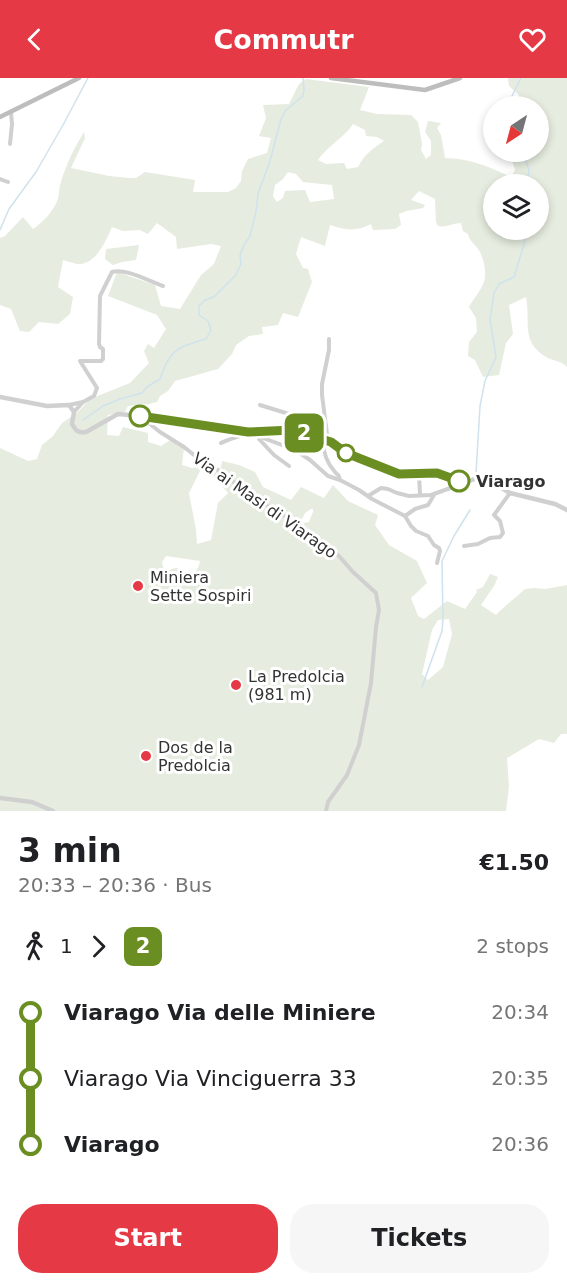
<!DOCTYPE html>
<html lang="en">
<head>
<meta charset="utf-8">
<style>
  body { margin:0; font-family:"DejaVu Sans",sans-serif; background:#f6f6f6; color:#202124; height:100vh; display:flex; flex-direction:column; font-size:22px; white-space:nowrap }
  * { box-sizing:border-box; margin:0 }
  p { font-size:20px; color:#757577 }
  .icon { flex:none; width:33px; height:33px; fill:none; stroke:currentColor; stroke-width:2; stroke-linecap:round; stroke-linejoin:round }
  .map { position:relative; height:733px; overflow:hidden }
  .drawer { display:flex; flex-direction:column; background:#fff; flex:1 }
  .drawer>* { flex:none }
  .badge { padding:0 12px; border-radius:9px; font-size:21px; line-height:39px }
  .needle { width:39px; rotate:216deg }
  .tools { position:absolute; left:483px; top:18px; display:grid; gap:12px }
  .tools a { display:grid; place-items:center; width:66px; height:66px; border-radius:50%; background:#fff; box-shadow:0 3px 9px #0003; font-size:30px }
  .map>.badge { position:absolute; translate:-50% -50%; box-shadow:0 0 0 3px #fff }
  .legs { display:flex; align-items:center; gap:9px; height:66px; padding:0 18px; font-size:20px }
  .legs p { margin-inline-start:auto }
  .overview { display:flex; align-items:center; justify-content:space-between; height:102px; padding:0 18px }
  h1 { font-size:33px; font-weight:700; line-height:45px }
  .button { display:flex; gap:12px; margin-top:auto; padding:12px 18px }
  .button a { flex:1; height:69px; border-radius:24px; background:#e63946; color:#fff; font-size:24px; font-weight:700; line-height:69px; text-align:center }
  .button a+a { background:#f6f6f6; color:#202124 }
  ul { padding:0 18px; list-style:none }
  li { display:flex; align-items:center; gap:21px; height:66px; font-size:22px }
  li i { display:grid; place-items:center; width:9px; height:100%; margin:0 8px; background:currentColor }
  li i::after { content:''; width:15px; height:15px; margin:-8px; border:4px solid; border-radius:50%; background:#fff }
  li p { margin-inline-start:auto }
  li:first-child i { background:linear-gradient(#0000 50%,currentColor 0) }
  li:last-child i { background:linear-gradient(currentColor 50%,#0000 0) }
  header { display:flex; justify-content:space-between; align-items:center; height:78px; padding:0 18px; background:#e63946; color:#fff; font-size:27px; font-weight:700 }
  .map>svg:first-child { display:block }
  .green { fill:#e6ecdf; fill-rule:evenodd }
  .lines { fill:none; stroke-linecap:round; stroke-linejoin:round }
  .stream { stroke:#cfe2ee; stroke-width:1.5 }
  .minor { stroke:#d0d0d0; stroke-width:4 }
  .tertiary { stroke:#d0d0d0; stroke-width:4.5 }
  .secondary { stroke:#bdbdbd; stroke-width:4.5 }
  .line-1-casing { stroke:#fff; stroke-width:14 }
  .line-1 { stroke:#6b8e23; stroke-width:9 }
  .stop-1-dot { fill:#fff; stroke:#6b8e23; stroke-width:3 }
  .poi-dot { fill:#e63946; stroke:#fff; stroke-width:2 }
  .labels { text-anchor:middle; stroke-width:6; stroke-linejoin:round; paint-order:stroke }
  .stop-label { font-size:16px; font-weight:bold; fill:#333; stroke:#fff; text-anchor:start }
  .street-label { font-size:16px; fill:#333; stroke:#fff }
  .poi-label { font-size:16px; fill:#333; stroke:#fff; text-anchor:start }
</style>
</head>
<body>
<header><svg class="icon" aria-label="back" viewBox="0 0 24 24"><path d="M15 5l-7 7 7 7"/></svg>Commutr<svg class="icon" aria-label="heart" viewBox="0 0 24 24"><path d="M12 20l-8-8c-3-5 5-10 8-4 3-6 11-1 8 4z"/></svg></header>
<div class="map">
<svg width="567" height="733" viewBox="0 0 567 733">
  <rect width="100%" height="100%" fill="#fff"/>
  <!-- green -->
  <g class="green">
    <path d="M508,0H567V289C559,281 554,284 546,279C520,263 531,244 526,219L509,227L513,256L506,265L499,297L483,299L475,282L468,278L469,264L477,254L476,240L469,229C473,221 481,213 484,204C487,195 484,179 478,171C474,165 470,164 468,156L463,153L461,145C453,145 446,150 438,148L436,144L435,121L419,113L411,122L425,127L423,130L406,133L399,136L401,147L395,151L373,152L371,146C356,154 345,152 330,147L325,168L301,159L296,176L303,190L308,191L312,204L298,239L283,235L278,247L262,249L263,256L249,258L236,267L232,276L218,291L175,303L168,313L160,318L157,324L149,326L128,328L125,334L108,337L107,357L119,358L123,349L148,355V364L161,368L170,362L184,370L182,387L192,390L202,389L189,415L196,452L197,466L211,462L218,425L228,415L208,391L220,394L222,383L239,387L255,394L263,409L291,422L301,409L324,420L333,407L348,423L378,437L375,447L389,467L417,483L427,505L411,520L418,538L424,541L447,523L465,531L477,514L476,512L483,509L490,496L498,499L494,508L481,527L496,537C505,527 516,520 525,511L534,510L545,511L567,507V656H561L554,665L539,661L507,680L509,708L506,733H54L32,723L0,720V370L28,383L37,381L42,367L53,358L62,345L77,335L90,321L130,305L149,285L144,273L148,266L154,270L166,251L157,237L108,218L117,194L155,207L161,228L180,231L201,197L214,186L221,168L211,166L177,171L176,159L157,145L148,156L140,152L123,153L112,149C106,163 95,188 77,186C72,185 67,183 63,182L58,209L73,219L70,236L58,246L39,244L29,254L20,253L11,231L0,227V160L5,158L23,139L33,151C44,143 53,134 58,121C59,117 59,112 60,107C65,89 74,70 84,54L85,60L71,90L109,98L129,100H136L145,94L195,102L193,114H228L236,110L241,103L242,93L248,81L267,75L271,60L259,58L266,40L263,27L289,26L299,6L306,1L369,9L360,32L377,36L411,37L418,44L422,66L421,72L426,81L431,77V63L425,54L428,43L441,45L437,50L441,57L445,80C468,80 490,89 511,99L515,92L511,78L512,74H538V28H516L519,17L509,8ZM353,46L365,52L366,58L377,59L384,63C373,70 364,77 358,89L347,91L344,85L326,86L318,82C327,68 344,60 353,46ZM288,94L296,96L303,104L332,107L334,121L310,124L305,112L285,113L283,120L277,124L273,118L275,107L283,101ZM494,106H538V152H494ZM311,431H313V434L309,444L304,445L305,457L302,460L295,455L296,447L288,442L291,438L302,441L305,435ZM166,478L200,483C198,494 193,498 182,500L180,503L181,491C174,488 170,492 164,495L162,484ZM449,541L452,556L443,589L428,602L422,596L432,552L438,542Z"/>
    <path d="M139,167L136,182L122,184L113,187L105,181L106,171Z"/>
    <path d="M0,721L32,725L52,733H0Z"/>
  </g>
  <g class="lines">
    <!-- stream -->
    <g class="stream">
      <path d="M509,28L512,18L521,0"/>
      <path d="M523,74L529,92L527,106"/>
      <path d="M0,152L9,131L36,94L63,47L88,0"/>
      <path d="M83,342L103,328L120,321L142,315L147,309L160,301C170,271 176,270 206,261L211,252L208,243L199,237V228L205,222L214,219L235,198L241,186L240,177L244,167L250,158L256,134L258,116L270,83L281,41L286,32L303,18L304,12L303,0"/>
      <path d="M476,395L480,328L485,303L496,279L490,242L494,215L499,206L514,199L524,166L526,152"/>
      <path d="M422,609L442,553L443,540L442,483L454,458L470,432"/>
    </g>
    <!-- minor -->
    <g class="minor">
      <path d="M10,66L12,46L11,34"/>
      <path d="M0,101L8,104"/>
      <path d="M69,327L83,324"/>
      <path d="M260,327L289,336L311,357"/>
      <path d="M74,334L83,324L94,318L97,310L80,283H101L103,281V271L100,269L99,266L100,218L112,194C126,190 148,203 163,208"/>
      <path d="M140,338L160,354L184,369L204,385L220,393L231,402L273,432L289,440L302,449L339,478L353,494L376,515L379,532L376,549L371,605L359,667L347,697L328,724L326,733"/>
      <path d="M259,358V361L274,377L289,388"/>
      <path d="M323,362C323,374 326,384 335,394C340,400 337,393 340,402"/>
      <path d="M327,363V356L322,317V306L329,272V261"/>
      <path d="M221,365C230,360 241,359 248,354L295,372L310,382L328,398L340,402L359,412L372,421L405,438L411,448L416,453L428,458L434,467L439,470L440,473L437,485"/>
      <path d="M419,396L420,417"/>
      <path d="M368,418L381,410L388,411L397,415L409,418L431,417L467,404"/>
      <path d="M405,438L415,431L428,427L434,417"/>
      <path d="M464,468L478,466L490,460L500,459L503,455L500,443L494,437L510,415"/>
    </g>
    <!-- tertiary -->
    <g class="tertiary">
      <path d="M0,319L47,328L69,327L74,334L72,346C76,353 78,355 86,354L118,336L152,339L248,354L293,352L331,364L346,375L399,396L437,395L467,404L482,398L510,415L555,426L567,432"/>
      <path d="M0,720L32,724L53,733"/>
    </g>
    <!-- secondary -->
    <g class="secondary">
      <path d="M331,0L425,12L460,0"/>
      <path d="M0,39L79,0"/>
    </g>
  </g>
  <g class="lines">
    <defs>
      <path id="line-1" d="M140,338L248,354L293,352L331,364L346,375L399,396L437,395L459,403"/>
    </defs>
    <!-- line-1 casing -->
    <use href="#line-1" class="line-1-casing"/>
    <!-- line-1 -->
    <use href="#line-1" class="line-1"/>
  </g>
  <!-- markers -->
  <g class="stop-1-dot">
    <circle cx="140" cy="338" r="10"/>
    <circle cx="346" cy="375" r="8"/>
    <circle cx="459" cy="403" r="10"/>
  </g>
  <g class="poi-dot">
    <circle cx="138" cy="508" r="6"/>
    <circle cx="236" cy="607" r="6"/>
    <circle cx="146" cy="678" r="6"/>
  </g>
  <g class="labels">
    <!-- stop labels -->
    <g class="stop-label">
      <text x="476" y="409">Viarago</text>
    </g>
    <!-- street labels -->
    <g class="street-label">
      <text transform="translate(265 427) rotate(35)" y="6">Via ai Masi di Viarago</text>
    </g>
    <!-- poi labels -->
    <g class="poi-label">
      <text x="150" y="505">Miniera<tspan x="150" dy="18">Sette Sospiri</tspan></text>
      <text x="248" y="604">La Predolcia<tspan x="248" dy="18">(981 m)</tspan></text>
      <text x="158" y="675">Dos de la<tspan x="158" dy="18">Predolcia</tspan></text>
    </g>
  </g>
</svg>
<div class="tools">
<a><svg class="needle" viewBox="-14 -14 28 28"><path d="M0-13l5 13h-10z" fill="#e53935"/><path d="M0 13l5-13h-10z" fill="#757577"/></svg></a>
<a><svg class="icon" aria-label="layers" viewBox="0 0 24 24"><path d="M12 4l9 5-9 5-9-5zM3 14l9 5 9-5"/></svg></a>
</div>
<b class="badge" style="left:304px;top:355px;background:#6b8e23;color:#fff">2</b>
</div>
<section class="drawer">
<div class="overview"><div><h1>3 min</h1><p>20:33 – 20:36 · Bus</p></div><b>€1.50</b></div>
<div class="legs"><svg class="icon" aria-label="walk" viewBox="0 0 24 24"><circle cx="13" cy="4" r="2"/><path d="M13 8l-2 6 4 7M11 14l-3 7M7 12l3-4h3l4 4"/></svg>1<svg class="icon" aria-label="forward" viewBox="0 0 24 24"><path d="M9 5l7 7-7 7"/></svg><b class="badge" style="background:#6b8e23;color:#fff">2</b><p>2 stops</p></div>
<ul>
<li><i style="color:#6b8e23"></i><b>Viarago Via delle Miniere</b><p>20:34</p></li>
<li><i style="color:#6b8e23"></i><span>Viarago Via Vinciguerra 33</span><p>20:35</p></li>
<li><i style="color:#6b8e23"></i><b>Viarago</b><p>20:36</p></li>
</ul>
<div class="button"><a>Start</a><a>Tickets</a></div>
</section>
</body>
</html>
